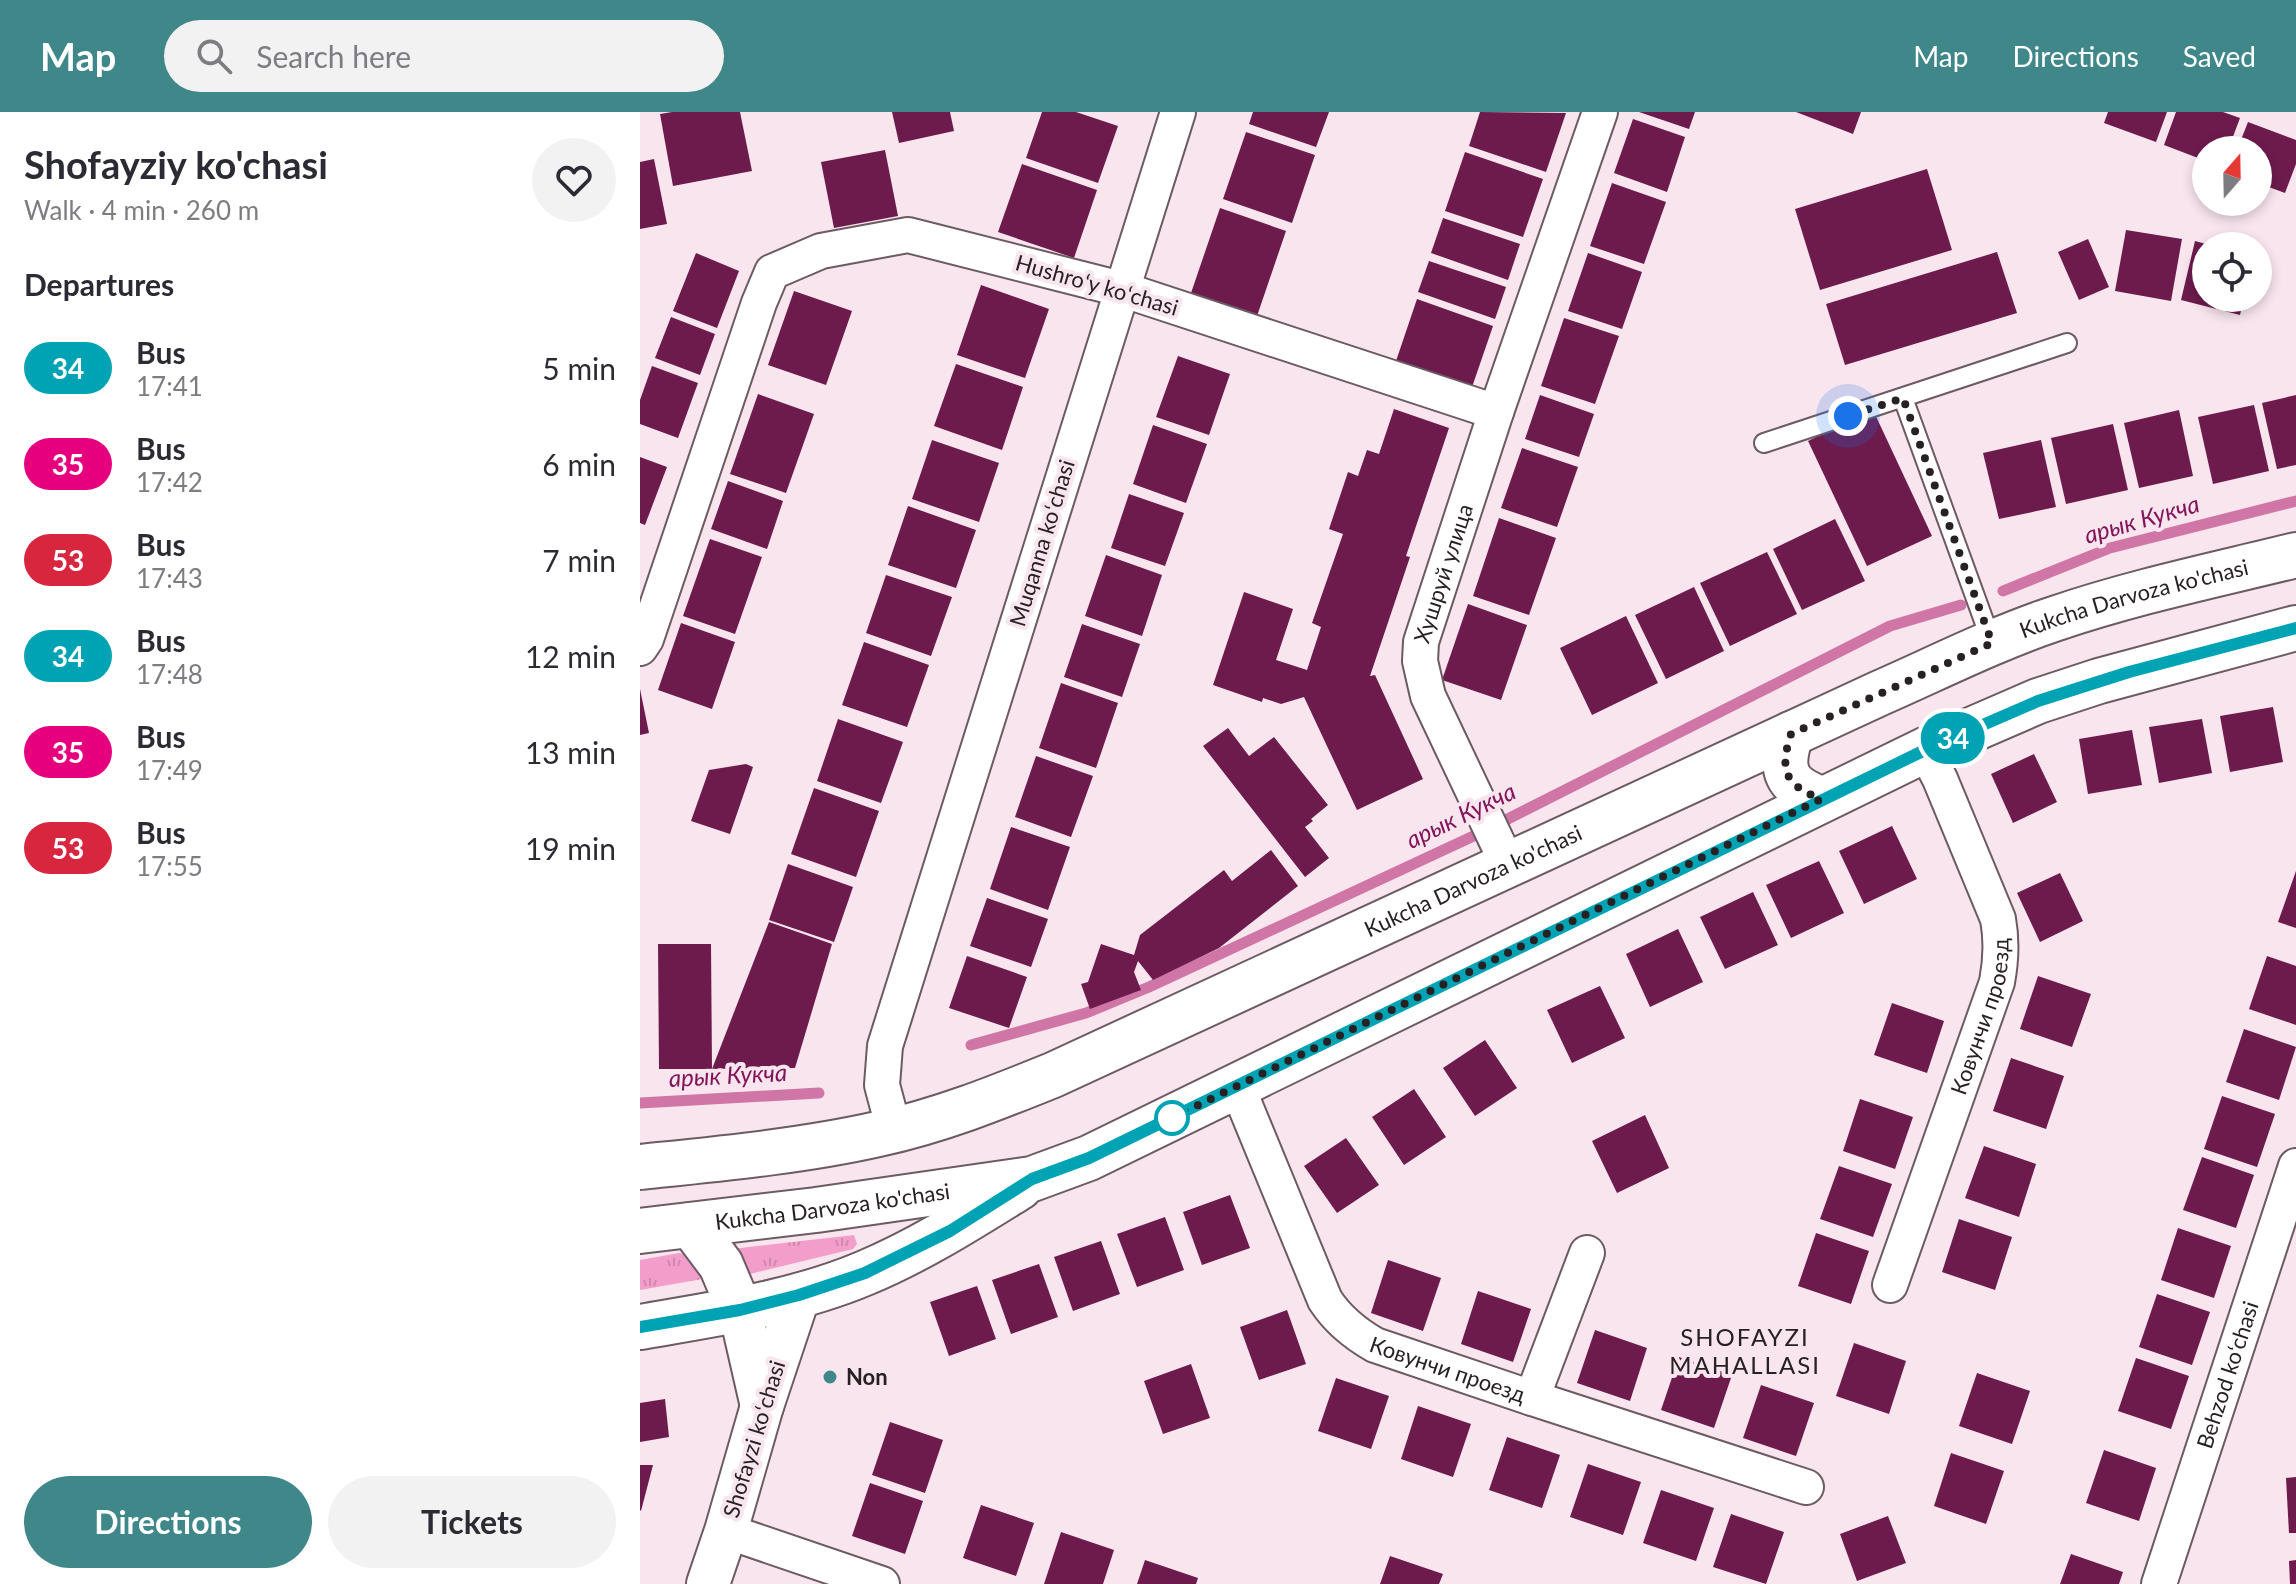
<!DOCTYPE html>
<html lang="en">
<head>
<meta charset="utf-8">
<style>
  body { margin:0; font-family:Lato,sans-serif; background:#f2f2f3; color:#2b2b33; height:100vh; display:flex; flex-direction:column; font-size:30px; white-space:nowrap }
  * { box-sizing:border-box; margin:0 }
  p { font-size:26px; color:#7c7c81 }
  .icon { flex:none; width:44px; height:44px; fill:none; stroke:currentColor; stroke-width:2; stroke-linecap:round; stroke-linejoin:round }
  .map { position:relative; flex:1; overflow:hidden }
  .panel { display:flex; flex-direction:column; background:#fff; width:640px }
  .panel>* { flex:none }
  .badge { padding:0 16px; border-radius:26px; font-size:28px; line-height:52px }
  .needle { width:52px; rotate:20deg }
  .fabs { position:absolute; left:1552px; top:24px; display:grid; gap:16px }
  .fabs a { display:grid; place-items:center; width:80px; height:80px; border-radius:50%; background:#fff; box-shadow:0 4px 12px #0003; font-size:40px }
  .you { position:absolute; width:40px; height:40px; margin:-20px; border:6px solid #fff; border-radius:50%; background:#1a73e8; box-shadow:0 0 0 12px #1a73e833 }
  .map>.badge { position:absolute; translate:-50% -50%; box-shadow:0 0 0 4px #fff }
  h2 { padding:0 24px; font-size:30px; line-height:72px }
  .round { display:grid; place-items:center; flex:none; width:84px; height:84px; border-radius:42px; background:#f2f2f3 }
  .head { display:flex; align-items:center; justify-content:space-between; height:136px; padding:0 24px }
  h1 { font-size:38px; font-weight:700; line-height:60px }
  .primary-button { display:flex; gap:16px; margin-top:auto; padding:16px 24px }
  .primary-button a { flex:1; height:92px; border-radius:48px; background:#3f8789; color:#fff; font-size:32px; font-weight:700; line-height:92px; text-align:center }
  .primary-button a+a { background:#f2f2f3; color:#2b2b33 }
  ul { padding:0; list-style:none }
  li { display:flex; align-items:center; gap:24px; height:96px; padding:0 24px }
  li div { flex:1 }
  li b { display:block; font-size:30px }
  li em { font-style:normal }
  li .badge { min-width:88px; font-weight:700; text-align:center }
  header { display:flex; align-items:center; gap:48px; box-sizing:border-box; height:112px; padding:0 40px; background:#3f8789; color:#fff }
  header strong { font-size:38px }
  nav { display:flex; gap:44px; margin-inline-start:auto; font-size:28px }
  .search { width:560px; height:72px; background:#f2f2f3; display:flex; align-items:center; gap:20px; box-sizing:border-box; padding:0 28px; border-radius:44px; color:#7c7c81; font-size:30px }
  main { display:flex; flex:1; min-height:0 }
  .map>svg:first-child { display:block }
  .grass { fill:url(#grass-tufts) }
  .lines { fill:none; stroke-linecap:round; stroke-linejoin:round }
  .stream { stroke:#d076a6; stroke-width:11 }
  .building { fill:#6d1b4d }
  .service-casing { stroke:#6c5b63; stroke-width:22 }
  .minor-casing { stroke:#6c5b63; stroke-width:38 }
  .tertiary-casing { stroke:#6c5b63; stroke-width:46 }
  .primary-casing { stroke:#6c5b63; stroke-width:48 }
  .service { stroke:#fff; stroke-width:18 }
  .minor { stroke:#fff; stroke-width:34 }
  .tertiary { stroke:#fff; stroke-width:42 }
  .primary { stroke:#fff; stroke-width:44 }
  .line-casing { stroke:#fff; stroke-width:18 }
  .line { stroke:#00a3b4; stroke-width:12 }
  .walk { stroke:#282124; stroke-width:8; stroke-dasharray:0 14.4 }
  .stop-dot { fill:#fff; stroke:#00a3b4; stroke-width:4 }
  .poi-dot { fill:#3f8789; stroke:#f9e5ee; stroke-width:3 }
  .labels { text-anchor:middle; stroke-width:8; stroke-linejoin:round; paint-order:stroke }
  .street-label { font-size:22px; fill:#282124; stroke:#f9e5ee }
  .poi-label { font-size:22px; font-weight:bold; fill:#282124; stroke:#f9e5ee; text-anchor:start }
  .water-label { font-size:24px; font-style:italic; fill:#82155a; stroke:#f9e5ee }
  .neighbourhood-label { font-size:24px; letter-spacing:2px; fill:#282124; stroke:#f9e5ee }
</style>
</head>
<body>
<header>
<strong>Map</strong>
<div class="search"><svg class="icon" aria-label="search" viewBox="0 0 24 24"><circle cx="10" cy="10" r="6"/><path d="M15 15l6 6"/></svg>Search here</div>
<nav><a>Map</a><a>Directions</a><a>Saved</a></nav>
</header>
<main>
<section class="panel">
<div class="head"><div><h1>Shofayziy ko'chasi</h1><p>Walk · 4 min · 260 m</p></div><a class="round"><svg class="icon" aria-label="heart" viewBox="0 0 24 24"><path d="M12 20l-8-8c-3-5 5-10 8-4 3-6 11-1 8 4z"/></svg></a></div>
<h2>Departures</h2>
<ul>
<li><span class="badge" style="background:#00a3b4;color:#fff">34</span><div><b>Bus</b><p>17:41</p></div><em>5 min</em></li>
<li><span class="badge" style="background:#e6007e;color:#fff">35</span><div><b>Bus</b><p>17:42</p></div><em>6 min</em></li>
<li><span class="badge" style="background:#d7263d;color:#fff">53</span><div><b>Bus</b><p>17:43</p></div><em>7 min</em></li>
<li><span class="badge" style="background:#00a3b4;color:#fff">34</span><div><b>Bus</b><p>17:48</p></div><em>12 min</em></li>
<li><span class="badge" style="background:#e6007e;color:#fff">35</span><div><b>Bus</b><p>17:49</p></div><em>13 min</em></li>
<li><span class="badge" style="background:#d7263d;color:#fff">53</span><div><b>Bus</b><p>17:55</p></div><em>19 min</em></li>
</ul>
<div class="primary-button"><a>Directions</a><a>Tickets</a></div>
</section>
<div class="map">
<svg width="1656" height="1472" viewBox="0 0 1656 1472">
  <defs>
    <pattern id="grass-tufts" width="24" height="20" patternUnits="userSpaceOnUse" patternTransform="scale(2)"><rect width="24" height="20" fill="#f39eca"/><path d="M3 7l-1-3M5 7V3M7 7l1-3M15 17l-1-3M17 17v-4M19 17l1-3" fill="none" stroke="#d088ad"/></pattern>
  </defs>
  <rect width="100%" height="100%" fill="#f9e5ee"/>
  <!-- grass -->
  <g class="grass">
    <path d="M214,1123L217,1132L213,1137L110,1162L92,1137Z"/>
    <path d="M39,1141L49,1143L68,1166L0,1178V1148Z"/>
  </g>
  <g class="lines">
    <!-- stream -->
    <g class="stream">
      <path d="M1363,479L1470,436L1656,389"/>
      <path d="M331,933L446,901L509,875L840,721L1250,514L1321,493"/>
      <path d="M0,991L179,981"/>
    </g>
  </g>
  <!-- building -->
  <g class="building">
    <path d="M32,0H100L112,59L33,74L20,2Z"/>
    <path d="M252,0H310L314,19L259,31Z"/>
    <path d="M402,0H436L478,14L458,71L386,46Z"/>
    <path d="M613,0H689L676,35L609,12Z"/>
    <path d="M840,0L926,1L906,60L829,34Z"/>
    <path d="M999,0H1055L1049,17Z"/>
    <path d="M1156,0H1221L1213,22Z"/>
    <path d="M1468,0H1527L1516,30L1464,11Z"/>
    <path d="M1536,0H1583L1600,6L1588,38H1566V49L1524,33Z"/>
    <path d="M993,7L1045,25L1027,80L974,61Z"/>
    <path d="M1608,10L1656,28V52L1645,81L1618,71V38H1597Z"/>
    <path d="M606,20L675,43L652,111L583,87Z"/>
    <path d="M245,38L258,104L194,116L181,50Z"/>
    <path d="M825,40L903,67L883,125L805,99Z"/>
    <path d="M14,47L27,112L0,117V50Z"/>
    <path d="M382,52L457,78L434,146L358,120Z"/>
    <path d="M1287,57L1312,138L1180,178L1155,97Z"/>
    <path d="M972,71L1026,90L1004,152L950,134Z"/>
    <path d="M580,96L646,119L616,207L550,184Z"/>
    <path d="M803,106L880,132L868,168L791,141Z"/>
    <path d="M1486,118L1542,127L1531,189L1475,179Z"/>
    <path d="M1448,127L1469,175L1439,188L1418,140Z"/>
    <path d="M1555,129L1566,132V186H1604L1600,203L1541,188Z"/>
    <path d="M1357,140L1377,201L1205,253L1186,192Z"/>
    <path d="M56,141L99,159L77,216L33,199Z"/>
    <path d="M948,141L1002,160L982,217L928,199Z"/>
    <path d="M789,149L866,175L855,207L778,180Z"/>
    <path d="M341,173L409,197L385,266L317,243Z"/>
    <path d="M154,179L212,199L186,273L128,253Z"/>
    <path d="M777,187L853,214L831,278L755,252Z"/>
    <path d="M31,205L75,222L60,263L15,246Z"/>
    <path d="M924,206L979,224L955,292L901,274Z"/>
    <path d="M538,244L590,262L569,323L516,305Z"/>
    <path d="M316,252L383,275L362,338L294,314Z"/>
    <path d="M12,254L58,271L38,326L0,312V288Z"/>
    <path d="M118,282L174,302L146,381L90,362Z"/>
    <path d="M900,283L954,302L939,345L885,327Z"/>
    <path d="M1656,283V353L1637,357L1622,291Z"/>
    <path d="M1614,293L1629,359L1573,372L1558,305Z"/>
    <path d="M754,297L809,316L766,444L770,445L730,564L735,563L783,667L717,698L664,585L641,592L623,586L622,590L573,573L604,480L653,497L636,548L667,558L681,515L672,511L703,422L689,417L708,360L718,364L727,338L739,342Z"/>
    <path d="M1233,298L1292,424L1227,454L1168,329Z"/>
    <path d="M1539,298L1553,364L1499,376L1484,311Z"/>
    <path d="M1473,312L1488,378L1426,392L1411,326Z"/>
    <path d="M513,313L567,332L546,391L493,372Z"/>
    <path d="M292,328L359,351L339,410L272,387Z"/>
    <path d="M1401,328L1416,395L1359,407L1343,341Z"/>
    <path d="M882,336L938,355L917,415L861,396Z"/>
    <path d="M0,345L27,355L5,413L0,411Z"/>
    <path d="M88,369L143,389L127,437L71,417Z"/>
    <path d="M489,382L544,401L525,454L471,436Z"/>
    <path d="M268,394L336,418L316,476L248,453Z"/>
    <path d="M859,406L916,426L889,503L833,484Z"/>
    <path d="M1195,407L1225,469L1162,498L1133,437Z"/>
    <path d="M70,427L122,445L95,522L43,504Z"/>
    <path d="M1127,440L1157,502L1090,534L1060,471Z"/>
    <path d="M466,443L522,463L502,524L445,504Z"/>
    <path d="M246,463L312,485L291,544L226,521Z"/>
    <path d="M1054,475L1084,539L1026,567L995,503Z"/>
    <path d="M828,492L887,513L861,588L802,568Z"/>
    <path d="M986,504L1018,571L952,603L920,536Z"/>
    <path d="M41,511L95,530L72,597L18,578Z"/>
    <path d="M442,512L500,532L482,585L424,565Z"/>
    <path d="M224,530L289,553L267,615L202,593Z"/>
    <path d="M421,571L478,591L456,656L399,636Z"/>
    <path d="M0,577L9,621L0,623Z"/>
    <path d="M1633,595L1643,650L1590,660L1580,604Z"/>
    <path d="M198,607L263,630L241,691L177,669Z"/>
    <path d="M1562,607L1572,661L1519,671L1509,615Z"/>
    <path d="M588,616L609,644L634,625L688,693L671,707L673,709L665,715L689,746L665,765L563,634Z"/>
    <path d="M1492,618L1502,673L1448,682L1439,627Z"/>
    <path d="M1394,642L1417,690L1373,711L1351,662Z"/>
    <path d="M396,644L453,664L431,725L375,705Z"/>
    <path d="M106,652L113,655L90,722L51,709L69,658Z"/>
    <path d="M174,676L239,699L216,765L151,742Z"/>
    <path d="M1252,714L1277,767L1224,792L1199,739Z"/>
    <path d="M371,715L430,735L408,798L350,777Z"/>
    <path d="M631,738L658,774L579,836L513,868L498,849L494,860L501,878L450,897L441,872L448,870L461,832L494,843L500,823L584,758L592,769Z"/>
    <path d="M1179,749L1204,801L1151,826L1126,773Z"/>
    <path d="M148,752L213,775L194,830L129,808Z"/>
    <path d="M1656,759V816L1638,810Z"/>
    <path d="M1420,761L1443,809L1400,830L1377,781Z"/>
    <path d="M1113,780L1138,833L1085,857L1060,805Z"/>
    <path d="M347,786L408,807L391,855L330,834Z"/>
    <path d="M129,810L192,832L155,956L72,957Z"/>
    <path d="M1038,817L1063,870L1010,895L986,842Z"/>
    <path d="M18,832H71L72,957H19Z"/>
    <path d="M327,844L387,865L369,916L309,896Z"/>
    <path d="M1627,844L1656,854V913L1609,897Z"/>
    <path d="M1398,864L1451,882L1432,935L1380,917Z"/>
    <path d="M960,874L985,926L932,951L907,898Z"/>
    <path d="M1252,891L1304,909L1287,961L1234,943Z"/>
    <path d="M1604,917L1656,935L1639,988L1586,970Z"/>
    <path d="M845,928L877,976L835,1004L803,956Z"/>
    <path d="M1371,946L1424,964L1406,1017L1353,999Z"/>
    <path d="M774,977L806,1025L764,1053L732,1005Z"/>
    <path d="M1582,984L1635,1002L1617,1055L1564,1037Z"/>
    <path d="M1220,987L1273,1005L1255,1057L1203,1039Z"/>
    <path d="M1005,1003L1029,1056L977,1081L952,1029Z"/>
    <path d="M706,1026L739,1073L697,1101L664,1054Z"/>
    <path d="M1344,1034L1396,1052L1379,1105L1325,1086Z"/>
    <path d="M1562,1045L1614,1063L1596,1116L1543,1098Z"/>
    <path d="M1199,1054L1252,1072L1233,1125L1180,1107Z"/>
    <path d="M590,1083L610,1136L562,1153L543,1100Z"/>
    <path d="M525,1105L544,1158L497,1175L477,1122Z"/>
    <path d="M1319,1107L1372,1125L1355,1178L1302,1160Z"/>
    <path d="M1538,1116L1591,1134L1574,1186L1521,1168Z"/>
    <path d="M1176,1121L1229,1139L1211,1192L1158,1174Z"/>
    <path d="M461,1129L480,1182L433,1199L414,1145Z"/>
    <path d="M748,1148L801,1166L783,1219L731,1201Z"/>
    <path d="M399,1152L418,1205L371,1222L352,1168Z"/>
    <path d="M337,1174L356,1227L309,1244L290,1190Z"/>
    <path d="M838,1179L891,1197L873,1250L821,1232Z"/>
    <path d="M1517,1182L1570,1200L1552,1253L1499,1235Z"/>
    <path d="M647,1198L666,1252L619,1268L600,1215Z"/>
    <path d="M955,1218L1007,1236L990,1289L937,1271Z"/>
    <path d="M1214,1231L1266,1249L1249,1302L1196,1284Z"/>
    <path d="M1039,1245L1092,1263L1074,1316L1021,1298Z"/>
    <path d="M1496,1246L1549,1264L1531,1317L1478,1299Z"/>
    <path d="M551,1252L570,1306L523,1322L504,1269Z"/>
    <path d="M1337,1261L1390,1279L1372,1332L1319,1314Z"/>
    <path d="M696,1266L749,1284L731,1337L678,1319Z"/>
    <path d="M1121,1273L1174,1291L1156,1344L1103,1326Z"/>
    <path d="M25,1287L29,1325L0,1330V1291Z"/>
    <path d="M778,1294L831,1312L813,1365L761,1347Z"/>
    <path d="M250,1310L303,1328L285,1381L232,1363Z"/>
    <path d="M867,1325L920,1343L902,1396L849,1378Z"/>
    <path d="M1464,1338L1516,1356L1499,1409L1446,1391Z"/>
    <path d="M1311,1341L1364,1359L1346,1412L1294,1394Z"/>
    <path d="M948,1352L1001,1370L983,1423L930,1405Z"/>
    <path d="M0,1353H13L1,1399L0,1398Z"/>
    <path d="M1656,1365V1421H1649L1646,1366Z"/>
    <path d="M230,1371L283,1389L265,1442L212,1424Z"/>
    <path d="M1021,1378L1074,1396L1056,1449L1003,1431Z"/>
    <path d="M341,1393L394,1411L376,1464L323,1446Z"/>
    <path d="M1091,1402L1144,1420L1126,1472L1073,1455Z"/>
    <path d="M1248,1404L1266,1451L1217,1469L1200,1422Z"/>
    <path d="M421,1420L474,1438L463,1472H404Z"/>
    <path d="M1431,1442L1483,1460L1479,1472H1420Z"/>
    <path d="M750,1444L803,1462L799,1472H740Z"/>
    <path d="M505,1448L558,1466L556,1472H497Z"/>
    <path d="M1656,1448V1472H1650L1649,1449Z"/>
  </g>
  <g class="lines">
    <defs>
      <g id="service">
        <path d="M1263,286L1352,531"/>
        <path d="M1124,331L1427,231"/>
      </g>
      <g id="minor">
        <path d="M0,536L6,527L119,191L132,160L181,139L268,123L481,177L856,300"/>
        <path id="s1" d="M868,753L788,584L780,549L781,530L856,300L960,0"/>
        <path id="s2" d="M597,974L685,1188C698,1208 714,1221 735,1233L892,1286L1166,1375"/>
        <path d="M254,1018L242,973L245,934L538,0"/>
        <path id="s3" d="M1250,1173L1357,870C1361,849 1362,829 1358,807L1300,667L1285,638"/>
        <path d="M892,1286L947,1141"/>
        <path d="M86,1419L242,1472"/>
        <path id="s4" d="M1519,1472L1656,1054"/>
      </g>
      <g id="tertiary">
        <path d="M100,1198L122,1294"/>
        <path d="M68,1472L86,1419L122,1294L159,1183"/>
      </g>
      <g id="primary">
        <path d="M1151,622C1139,659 1145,673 1181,687"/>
        <path id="s5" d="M0,1055C77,1047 163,1039 238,1022C299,1009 356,986 413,963L1240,581C1297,556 1354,527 1414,507C1493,480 1575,463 1656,443"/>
        <path d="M51,1113L81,1153L100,1198"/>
        <path id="s6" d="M0,1119L176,1098L392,1067L449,1046L1285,638L1398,589L1459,569L1656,516"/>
        <path d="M0,1215C76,1202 154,1191 225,1161C280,1138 330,1106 380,1075"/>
      </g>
    </defs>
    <!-- service casing -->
    <use href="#service" class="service-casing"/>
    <!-- minor casing -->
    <use href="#minor" class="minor-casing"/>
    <!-- tertiary casing -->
    <use href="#tertiary" class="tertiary-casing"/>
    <!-- primary casing -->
    <use href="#primary" class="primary-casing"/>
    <!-- service -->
    <use href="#service" class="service"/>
    <!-- minor -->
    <use href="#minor" class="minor"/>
    <!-- tertiary -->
    <use href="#tertiary" class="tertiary"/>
    <!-- primary -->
    <use href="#primary" class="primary"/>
  </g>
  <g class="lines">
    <defs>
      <path id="line" d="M0,1215L100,1198L159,1183L225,1161L310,1119L392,1067L449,1046L1285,638L1398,589L1489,560L1656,516"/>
    </defs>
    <!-- line casing -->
    <use href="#line" class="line-casing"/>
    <!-- line -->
    <use href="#line" class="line"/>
    <!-- walk -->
    <path class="walk" d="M532,1006L1181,687C1145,673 1139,659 1151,622L1352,531L1263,286L1208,304"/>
  </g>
  <!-- markers -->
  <circle class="stop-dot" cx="532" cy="1006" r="16"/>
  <circle class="poi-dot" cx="190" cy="1265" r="8"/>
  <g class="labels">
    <!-- street labels -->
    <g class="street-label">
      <text transform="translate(457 173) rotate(16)" y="8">Hushroʻy koʻchasi</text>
      <text transform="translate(402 431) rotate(-73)" y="8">Muqanna koʻchasi</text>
      <text dy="8" stroke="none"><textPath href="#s1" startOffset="314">Хушруй улица</textPath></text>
      <text dy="8" stroke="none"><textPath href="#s5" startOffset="1608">Kukcha Darvoza ko'chasi</textPath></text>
      <text dy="8" stroke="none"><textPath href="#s5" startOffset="888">Kukcha Darvoza ko'chasi</textPath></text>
      <text dy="8" stroke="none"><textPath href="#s3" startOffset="284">Ковунчи проезд</textPath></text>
      <text dy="8" stroke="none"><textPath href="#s6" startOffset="194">Kukcha Darvoza ko'chasi</textPath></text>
      <text dy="8" stroke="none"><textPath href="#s2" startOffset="376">Ковунчи проезд</textPath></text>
      <text dy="8" stroke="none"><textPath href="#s4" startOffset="220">Behzod ko‘chasi</textPath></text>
      <text transform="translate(114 1327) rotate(-73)" y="8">Shofayzi koʻchasi</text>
    </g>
    <!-- poi labels -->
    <g class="poi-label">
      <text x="206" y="1273">Non</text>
    </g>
    <!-- water labels -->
    <g class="water-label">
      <text transform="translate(1502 408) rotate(-16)" y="8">арык Кукча</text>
      <text transform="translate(821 704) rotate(-26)" y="8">арык Кукча</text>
      <text transform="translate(88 964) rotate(-3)" y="8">арык Кукча</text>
    </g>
    <!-- neighbourhood labels -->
    <g class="neighbourhood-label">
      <text x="1105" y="1234">SHOFAYZI<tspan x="1105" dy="28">MAHALLASI</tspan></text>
    </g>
  </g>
</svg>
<div class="fabs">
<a><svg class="needle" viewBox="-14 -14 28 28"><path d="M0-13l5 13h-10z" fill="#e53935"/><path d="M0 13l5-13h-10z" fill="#7c7c81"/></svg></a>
<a><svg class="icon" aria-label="locate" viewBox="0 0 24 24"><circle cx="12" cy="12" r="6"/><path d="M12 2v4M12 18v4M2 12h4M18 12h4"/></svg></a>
</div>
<div class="you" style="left:1208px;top:304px"></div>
<b class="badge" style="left:1313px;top:626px;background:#00a3b4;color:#fff">34</b>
</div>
</main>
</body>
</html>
